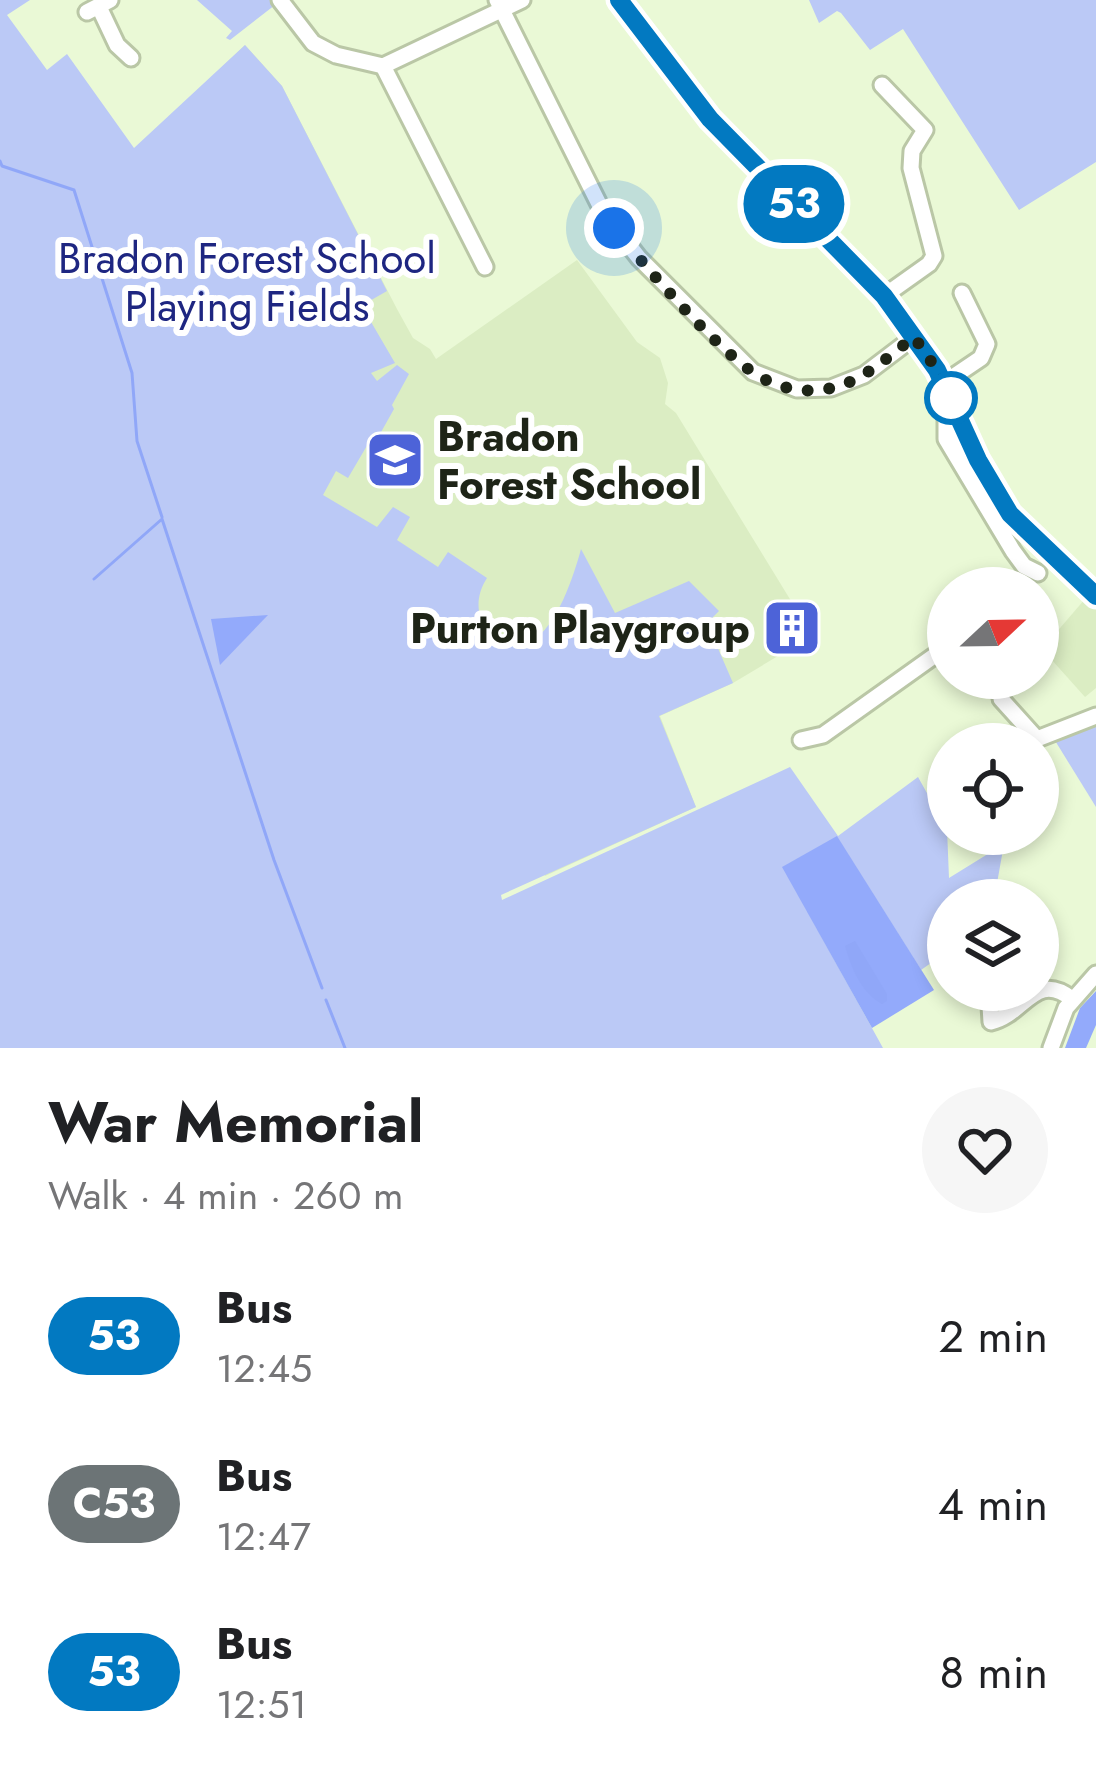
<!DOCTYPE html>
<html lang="en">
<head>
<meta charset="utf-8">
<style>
  body { margin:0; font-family:Jost,sans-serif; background:#f6f6f6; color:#202124; height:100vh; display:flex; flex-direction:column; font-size:45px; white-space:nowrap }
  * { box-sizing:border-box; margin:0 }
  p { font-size:39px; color:#757577 }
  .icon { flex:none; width:66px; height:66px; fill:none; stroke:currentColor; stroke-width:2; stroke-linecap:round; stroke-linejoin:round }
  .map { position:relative; height:1048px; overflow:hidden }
  .sheet { display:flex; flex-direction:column; background:#fff; flex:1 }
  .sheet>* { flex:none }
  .badge { padding:0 24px; border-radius:39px; font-size:42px; line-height:78px }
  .needle { width:78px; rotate:68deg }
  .tools { position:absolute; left:927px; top:567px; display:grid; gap:24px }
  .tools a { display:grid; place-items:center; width:132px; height:132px; border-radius:50%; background:#fff; box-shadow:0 6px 18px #0003; font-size:60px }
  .you { position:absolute; width:60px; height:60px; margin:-30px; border:9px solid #fff; border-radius:50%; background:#1a73e8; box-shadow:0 0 0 18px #1a73e833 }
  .map>.badge { position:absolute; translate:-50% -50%; box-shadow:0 0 0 6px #fff }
  .round { display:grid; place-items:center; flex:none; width:126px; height:126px; border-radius:63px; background:#f6f6f6 }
  .head { display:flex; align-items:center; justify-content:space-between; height:204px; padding:0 48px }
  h1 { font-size:57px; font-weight:700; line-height:90px }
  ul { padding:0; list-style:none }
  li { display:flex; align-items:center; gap:36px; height:168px; padding:0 48px }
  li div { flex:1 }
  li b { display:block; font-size:45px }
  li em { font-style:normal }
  li .badge { min-width:132px; font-weight:700; text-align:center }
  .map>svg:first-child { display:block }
  .built { fill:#dbedc3 }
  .green { fill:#bbc9f6 }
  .forest { fill:#93aafb }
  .water { fill:#90a7f8 }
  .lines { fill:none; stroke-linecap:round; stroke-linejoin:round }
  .stream { stroke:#90a7f8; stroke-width:3 }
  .minor-casing { stroke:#bac7a6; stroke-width:21 }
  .minor { stroke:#fff; stroke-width:15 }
  .line-casing { stroke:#fff; stroke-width:27 }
  .line { stroke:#0279c1; stroke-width:18 }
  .walk { stroke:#1e2417; stroke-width:12; stroke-dasharray:0 21.6 }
  .stop-dot { fill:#fff; stroke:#0279c1; stroke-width:6 }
  .labels { text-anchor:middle; stroke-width:12; stroke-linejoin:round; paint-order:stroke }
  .park-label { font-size:42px; fill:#1e2681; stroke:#fff }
  .poi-label { font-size:42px; font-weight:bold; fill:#1e2417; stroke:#fff; text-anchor:start }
</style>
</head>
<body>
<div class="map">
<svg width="1096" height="1048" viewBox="0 0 1096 1048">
  <rect width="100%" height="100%" fill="#eaf9d6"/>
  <!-- built -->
  <g class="built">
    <path d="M245,45L282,86L397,309L413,338L430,349L436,359L577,260L637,342L660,358L668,383L665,404L676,413L796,609L774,622L788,650L733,683L660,716L696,807L545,876L99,184Z"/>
    <path d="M1085,599L1096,608V688L1085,697L1042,649Z"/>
  </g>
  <!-- green -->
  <g class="green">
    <path d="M0,0H30L7,15L47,70L67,54L134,148L245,45L282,86L387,291L366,303L371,312L367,315L395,363L371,373L377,381L397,365L409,374L392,405L394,409L380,434L375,432L348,478L336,471L323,495L377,527L393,507L410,517L397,540L438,567L448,552L487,578C462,616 497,658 531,641C557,628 574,575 581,549L615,613L689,581L719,611L707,623L733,683L659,716L696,807L501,895L502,900L790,767L838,836L918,777L947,829L949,878L1004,844L994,900H948V951L921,970L837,837L783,867L883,1048H0Z"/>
    <path d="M197,0H272L275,5L230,40L226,38L232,31Z"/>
    <path d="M809,0H1096V162L1019,210L903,29L870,50L841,13L837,11L819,23Z"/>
    <path d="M1096,723V807L1054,739Z"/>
  </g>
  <!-- forest -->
  <g class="forest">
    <path d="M268,615L220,665L211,619Z"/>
    <path d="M837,836L934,990L872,1028L782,867Z"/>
    <path d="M1096,991V1025L1086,1048H1065L1080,1008Z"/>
  </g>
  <!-- water -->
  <path class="water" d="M855,941L887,994V1001L882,1004C861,993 851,967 845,946Z"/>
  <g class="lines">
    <!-- stream -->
    <g class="stream">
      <path d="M0,161L2,166L74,190L132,373L137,441L162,517"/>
      <path d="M94,579L162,519L274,860L322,988"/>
      <path d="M326,1000L345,1048"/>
    </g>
    <defs>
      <g id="minor">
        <path d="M280,0L313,43L336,55L383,66L522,0"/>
        <path d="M497,0L603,212L639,258L753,372L797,389L831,388L864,375L914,337"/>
        <path d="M619,0L711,119L884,296L937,370L978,460L1010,514L1096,596"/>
        <path d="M99,7L117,45L131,58"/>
        <path d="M87,12L110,0"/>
        <path d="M383,66L485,267"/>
        <path d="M882,85L925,130L912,151L911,168L934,256L929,264L884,296"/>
        <path d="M944,383L981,358L987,344L962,293"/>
        <path d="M958,414L946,421V439L1013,551L1024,566L1038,573"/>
        <path d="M1001,699L1037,739L1033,744"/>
        <path d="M1037,739L1096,716"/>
        <path d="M801,740L823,735L948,646"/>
        <path d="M989,990L991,1022C1025,1014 1035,970 1072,999"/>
        <path d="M1051,1048L1066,1008L1096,974"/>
      </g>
    </defs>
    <!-- minor casing -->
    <use href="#minor" class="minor-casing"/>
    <!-- minor -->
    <use href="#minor" class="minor"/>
  </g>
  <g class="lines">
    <defs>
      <path id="line" d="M619,0L710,119L884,296L937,370L978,460L1010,514L1096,596"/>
    </defs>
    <!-- line casing -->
    <use href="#line" class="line-casing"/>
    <!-- line -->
    <use href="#line" class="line"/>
    <!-- walk -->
    <path class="walk" d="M614,228C644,265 724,359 764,379C783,389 806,393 827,389C862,383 887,357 914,337L937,370L955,407L951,398"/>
  </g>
  <!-- icons -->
  <defs>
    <symbol id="school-square" viewBox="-11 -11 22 22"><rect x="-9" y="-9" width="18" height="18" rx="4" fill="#4d63d8" stroke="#fff"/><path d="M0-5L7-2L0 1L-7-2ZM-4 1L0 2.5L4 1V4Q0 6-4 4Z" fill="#fff"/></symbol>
    <symbol id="building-square" viewBox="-11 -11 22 22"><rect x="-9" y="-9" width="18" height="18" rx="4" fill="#4d63d8" stroke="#fff"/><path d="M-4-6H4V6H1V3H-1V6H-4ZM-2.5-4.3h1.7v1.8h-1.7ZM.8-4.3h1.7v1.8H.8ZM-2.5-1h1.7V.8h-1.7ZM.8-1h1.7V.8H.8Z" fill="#fff"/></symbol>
  </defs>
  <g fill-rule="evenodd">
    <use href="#school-square" x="362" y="427" width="66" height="66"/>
    <use href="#building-square" x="759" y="595" width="66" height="66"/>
  </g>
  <!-- markers -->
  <circle class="stop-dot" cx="951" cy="398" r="24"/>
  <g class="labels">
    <!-- park labels -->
    <g class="park-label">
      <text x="247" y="273">Bradon Forest School<tspan x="247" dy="48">Playing Fields</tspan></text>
    </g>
    <!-- poi labels -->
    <g class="poi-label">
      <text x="437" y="451">Bradon<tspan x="437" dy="48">Forest School</tspan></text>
      <text x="750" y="643" text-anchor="end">Purton Playgroup</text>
    </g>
  </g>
</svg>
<div class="tools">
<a><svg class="needle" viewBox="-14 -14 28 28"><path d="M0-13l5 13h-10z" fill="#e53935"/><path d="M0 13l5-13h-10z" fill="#757577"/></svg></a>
<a><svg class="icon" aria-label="locate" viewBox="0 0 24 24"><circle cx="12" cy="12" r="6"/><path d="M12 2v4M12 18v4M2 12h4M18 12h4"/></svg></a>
<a><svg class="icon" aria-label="layers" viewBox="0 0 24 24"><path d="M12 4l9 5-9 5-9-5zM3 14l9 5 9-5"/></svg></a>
</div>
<div class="you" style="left:614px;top:228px"></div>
<b class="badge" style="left:794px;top:204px;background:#0279c1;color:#fff">53</b>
</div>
<section class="sheet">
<div class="head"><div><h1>War Memorial</h1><p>Walk · 4 min · 260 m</p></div><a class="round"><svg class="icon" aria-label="heart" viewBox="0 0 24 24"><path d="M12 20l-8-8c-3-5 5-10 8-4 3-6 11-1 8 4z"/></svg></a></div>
<ul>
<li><span class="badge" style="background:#0279c1;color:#fff">53</span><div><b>Bus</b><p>12:45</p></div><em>2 min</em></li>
<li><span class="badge" style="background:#6c7476;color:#fff">C53</span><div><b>Bus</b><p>12:47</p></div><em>4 min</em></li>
<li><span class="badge" style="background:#0279c1;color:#fff">53</span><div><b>Bus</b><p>12:51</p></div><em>8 min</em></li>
</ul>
</section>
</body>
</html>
